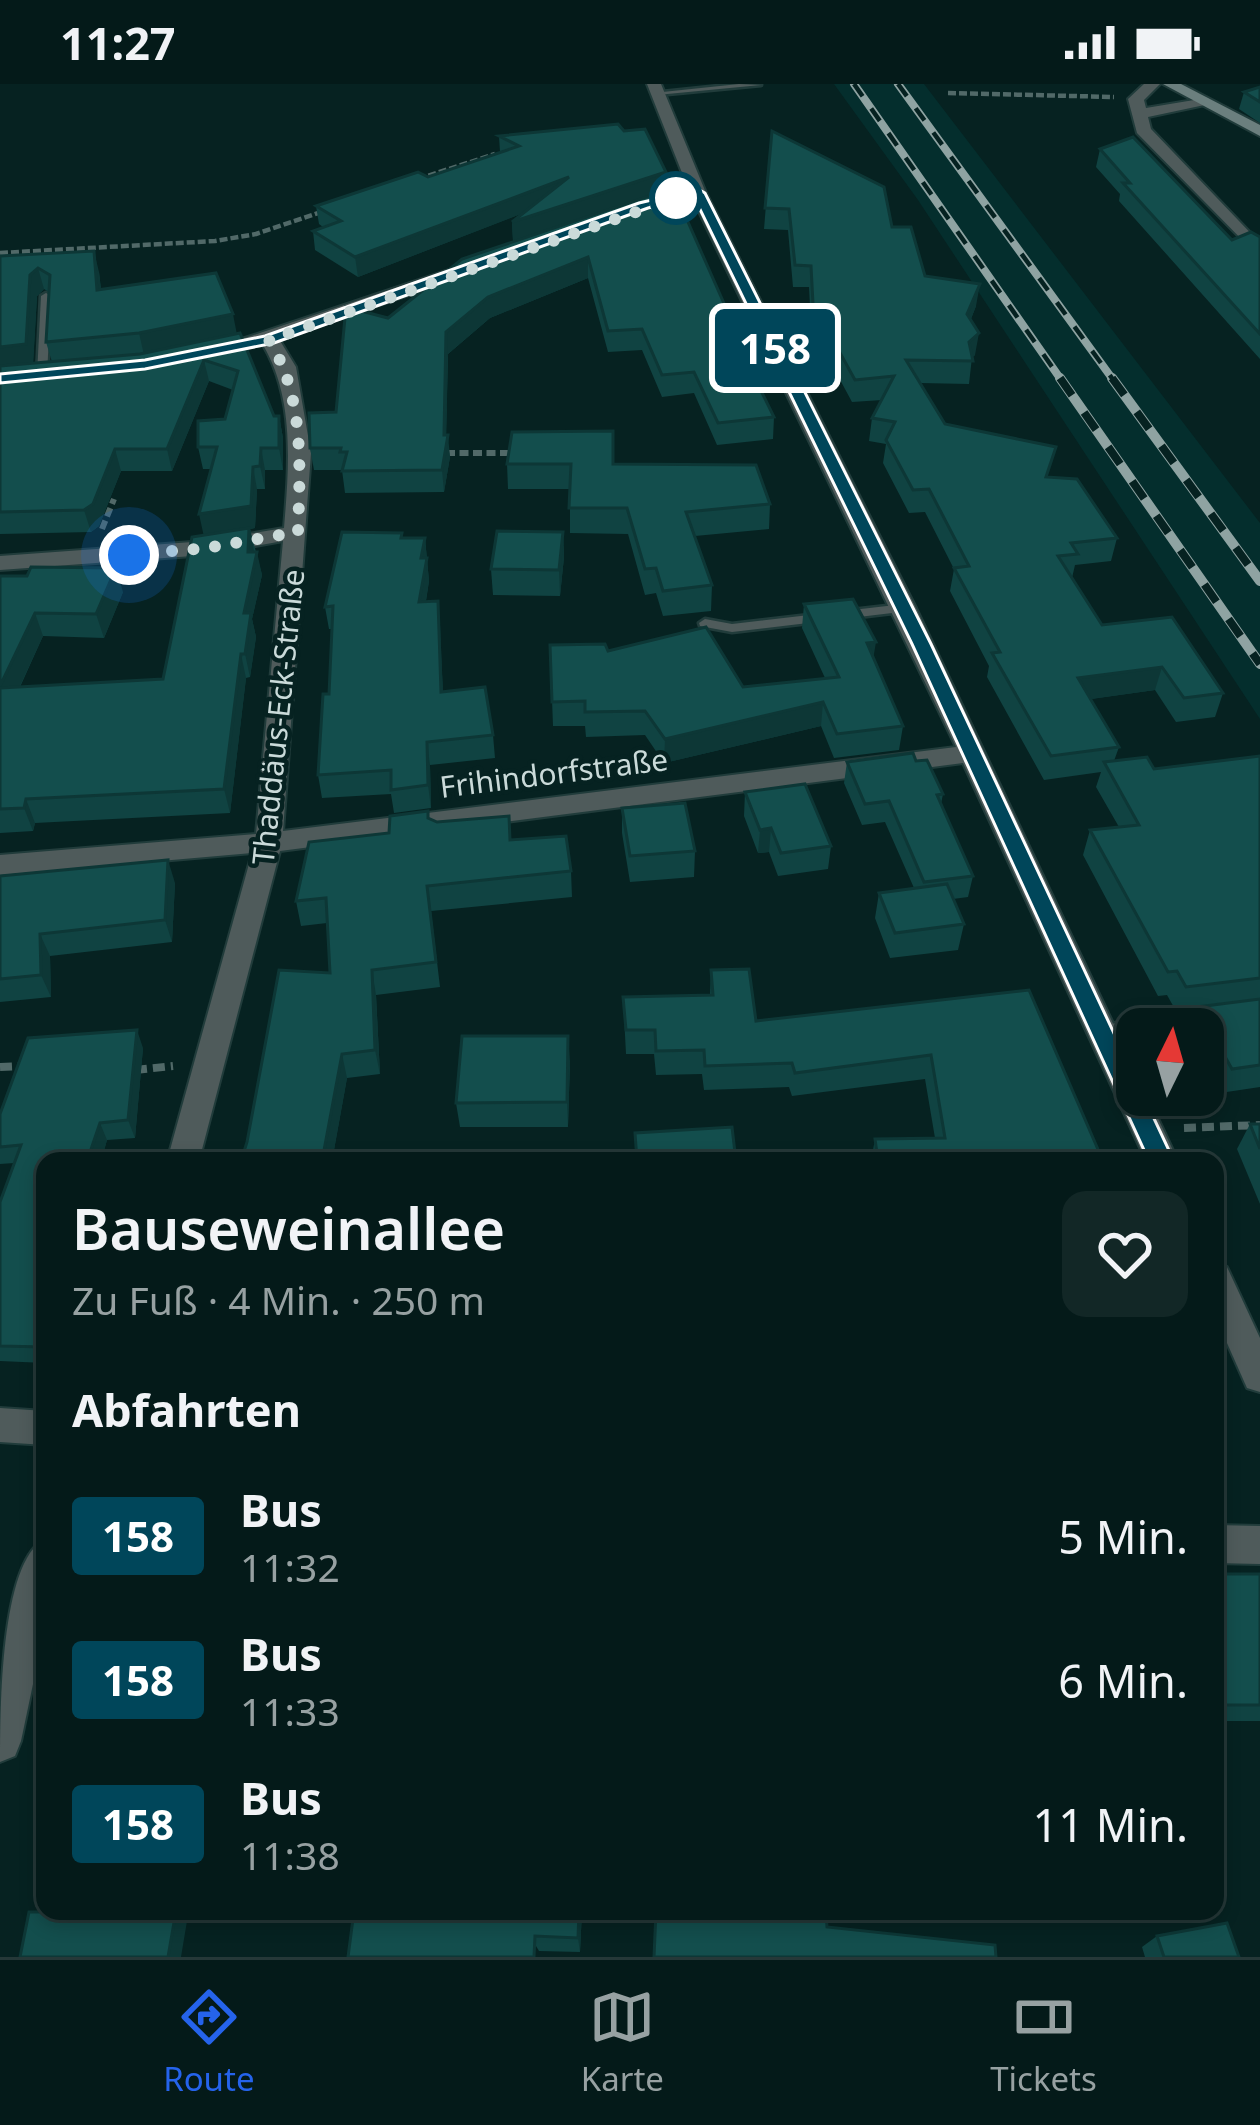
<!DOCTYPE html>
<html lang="de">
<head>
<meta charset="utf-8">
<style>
  body { margin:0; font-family:"Noto Sans",sans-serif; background:#122726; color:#f1f3f6; height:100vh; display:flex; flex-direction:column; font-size:45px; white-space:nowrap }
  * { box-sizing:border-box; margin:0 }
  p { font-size:39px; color:#97a1a2 }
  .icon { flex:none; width:66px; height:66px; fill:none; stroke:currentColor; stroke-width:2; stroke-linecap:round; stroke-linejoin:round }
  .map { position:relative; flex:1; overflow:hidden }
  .details { position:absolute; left:36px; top:1068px; width:1188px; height:768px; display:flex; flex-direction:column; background:#041a19; border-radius:24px; box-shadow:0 6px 18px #0003,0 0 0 3px #253838 }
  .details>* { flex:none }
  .badge { padding:0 24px; border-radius:9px; font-size:42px; line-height:78px }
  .needle { width:78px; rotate:5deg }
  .fabs { position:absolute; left:1116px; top:924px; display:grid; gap:24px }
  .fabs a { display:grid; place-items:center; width:108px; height:108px; border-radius:24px; background:#041a19; box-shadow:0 6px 18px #0003,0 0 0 3px #253838; font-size:60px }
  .you { position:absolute; width:60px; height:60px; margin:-30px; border:9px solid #fff; border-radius:50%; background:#1a73e8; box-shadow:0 0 0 18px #1a73e833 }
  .map>.badge { position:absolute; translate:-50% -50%; box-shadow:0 0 0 6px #fff }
  h2 { padding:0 36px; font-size:45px; line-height:108px }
  .round { display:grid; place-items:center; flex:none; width:126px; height:126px; border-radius:24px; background:#122726 }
  .head { display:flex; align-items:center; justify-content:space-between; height:204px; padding:0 36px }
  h1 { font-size:57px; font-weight:600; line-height:90px }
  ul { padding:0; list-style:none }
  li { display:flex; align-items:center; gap:36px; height:144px; padding:0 36px }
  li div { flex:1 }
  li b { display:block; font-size:45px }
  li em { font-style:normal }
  li .badge { min-width:132px; font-weight:700; text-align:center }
  .status { display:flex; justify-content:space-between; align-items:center; height:84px; padding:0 60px; background:#041a19; direction:ltr }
  .status svg { height:33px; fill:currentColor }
  .tab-bar { display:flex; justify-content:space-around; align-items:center; height:168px; border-top:3px solid #253838; background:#041a19; font-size:33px; color:#97a1a2 }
  .tab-bar a { display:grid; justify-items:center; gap:6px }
  .tab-bar .current { color:#2563eb }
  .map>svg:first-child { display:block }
  .built { fill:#042e2d }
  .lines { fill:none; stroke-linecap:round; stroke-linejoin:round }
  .lane-casing { stroke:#213c3b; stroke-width:5 }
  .street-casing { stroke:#213c3b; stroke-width:4 }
  .secondary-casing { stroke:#213c3b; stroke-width:4 }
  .path-far2 { stroke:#516968; stroke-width:4.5; stroke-dasharray:8 3; stroke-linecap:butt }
  .path-far1 { stroke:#516968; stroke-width:6; stroke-dasharray:9 4.5; stroke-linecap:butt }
  .path { stroke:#516968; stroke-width:8; stroke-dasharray:12 6; stroke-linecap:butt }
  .lane { fill:#4f5b5b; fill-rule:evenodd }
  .street { fill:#4f5b5b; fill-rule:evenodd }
  .secondary { fill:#6b7f7e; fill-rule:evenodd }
  .rail-far1-casing { stroke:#8fa3a2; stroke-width:8 }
  .rail-casing { stroke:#8fa3a2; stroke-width:10 }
  .rail-far1 { stroke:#062221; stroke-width:4.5; stroke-dasharray:15; stroke-linecap:butt }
  .rail { stroke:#062221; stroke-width:8; stroke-dasharray:21; stroke-linecap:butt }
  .wall { fill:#104342; fill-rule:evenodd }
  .shaded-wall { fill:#0d3736 }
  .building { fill:#134e4d; stroke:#0d3736; stroke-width:3 }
  .line { fill:#00465a; stroke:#fff; stroke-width:3 }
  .walk { stroke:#cadad9; stroke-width:12; stroke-dasharray:0 21.6 }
  .stop-dot { fill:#fff; stroke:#00465a; stroke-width:6 }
  .labels { text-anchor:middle; stroke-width:9; stroke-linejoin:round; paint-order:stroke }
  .street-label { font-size:30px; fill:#cadad9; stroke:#062221 }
</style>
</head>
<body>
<div class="status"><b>11:27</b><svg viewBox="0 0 49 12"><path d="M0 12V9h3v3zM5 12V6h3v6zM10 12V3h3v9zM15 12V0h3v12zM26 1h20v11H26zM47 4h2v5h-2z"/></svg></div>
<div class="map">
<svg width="1260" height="1873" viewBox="0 0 1260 1873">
  <rect width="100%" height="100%" fill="#062221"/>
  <!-- built -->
  <path class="built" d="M834,0H924L1260,439V635L918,116Z"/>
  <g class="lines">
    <defs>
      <g id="lane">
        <path d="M739,0L761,1L657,11L653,9Z"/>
        <path d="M46,209L51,212L47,291L42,294L37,291L41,212Z"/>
        <path d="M904,520L909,521V527L732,548L700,542L699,539L705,535L732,540Z"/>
        <path d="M1214,927L1220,929L1222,933L1220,937L1214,939L1169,945H1137V949L1102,953L1096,952L1094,947L1096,942L1102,941Z"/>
      </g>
      <g id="street">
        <path d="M647,0H661L706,109L916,524L1137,990V1011H1147L1178,1077H1146L963,679L280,767L199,1077H167L252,769L0,791V771L256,750L283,457L206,471L0,486V472L206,457L284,444C289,383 295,315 263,261L242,263V255L476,177L485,182L482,186L279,255L296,283L311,369L283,747L956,663L690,109Z"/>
        <path d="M1144,0H1160L1144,16L1146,24L1206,14L1214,19L1148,33L1151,45L1260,159V174L1137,49L1128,15Z"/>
        <path d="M1215,1179L1227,1183L1260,1254V1308L1247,1304L1215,1232Z"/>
        <path d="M0,1324L45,1327V1361L0,1358Z"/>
        <path d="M1215,1441L1260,1442V1480L1215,1479Z"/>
        <path d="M45,1455V1543L21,1657L15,1672L0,1678C0,1628 0,1477 45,1455Z"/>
      </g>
      <path id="secondary" d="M1163,0H1181L1260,41V52Z"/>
    </defs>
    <!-- lane casing -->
    <use href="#lane" class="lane-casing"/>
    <!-- street casing -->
    <use href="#street" class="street-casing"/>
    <!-- secondary casing -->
    <use href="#secondary" class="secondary-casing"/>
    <!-- path-far2 -->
    <g class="path-far2">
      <path d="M948,9L1114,13"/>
      <path d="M418,95L495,70"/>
      <path d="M0,169L215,157L256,150L324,127"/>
    </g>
    <!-- path-far1 -->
    <g class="path-far1">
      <path d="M446,369H516"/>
      <path d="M102,445L114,415"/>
    </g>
    <!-- path -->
    <g class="path">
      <path d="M0,983L22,982"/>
      <path d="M135,986L173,982"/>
      <path d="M1184,1044L1260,1041"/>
    </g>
    <!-- lane -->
    <use href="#lane" class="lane"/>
    <!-- street -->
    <use href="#street" class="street"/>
    <!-- secondary -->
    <use href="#secondary" class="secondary"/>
    <defs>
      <g id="rail-far1">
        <path d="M854,0L1062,297"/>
        <path d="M898,0L1114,297"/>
      </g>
      <g id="rail">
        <path d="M1060,294L1260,580"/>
        <path d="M1112,294L1260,497"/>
      </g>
    </defs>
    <!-- rail-far1 casing -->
    <use href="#rail-far1" class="rail-far1-casing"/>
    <!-- rail casing -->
    <use href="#rail" class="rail-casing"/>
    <!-- rail-far1 -->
    <use href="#rail-far1" class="rail-far1"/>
    <!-- rail -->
    <use href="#rail" class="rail"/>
  </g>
  <!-- wall -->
  <g class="wall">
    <path d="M1260,3V39L1239,25L1244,8Z"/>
    <path d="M772,47L892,143L925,192L976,222L971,235L975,271L972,273L969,300L920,299L945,340L1048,393L1117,454L1111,477L1075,481L1072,494L1102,541L1223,609L1215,633L1176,638L1155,606L1090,615L1119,663L1114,677L1154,685L1260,672V1003L1220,1009L1203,977V945H1188L1197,925L1176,927L1167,911L1158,912L1083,771L1090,746L1119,743L1096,703L1101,688L1044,696L987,593L989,582L950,507L954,485L925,428L909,429L883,379L886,360L869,357L872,334L882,316L852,318L811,242L809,203H793L788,146L764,145Z"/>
    <path d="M499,52L665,107L513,157L512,138L523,129L358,193L315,166L313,147L323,143L319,140L316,122L428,93L500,68Z"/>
    <path d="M1100,65L1232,156L1260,153V275L1119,117L1120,110L1096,83Z"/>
    <path d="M673,104L734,242V252L774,333L773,355L717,361L694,309L662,313L642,266L608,268L588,194L490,234L448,270L446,351L450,373L444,408L345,409L342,386H314L310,364L336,328L388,234Z"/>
    <path d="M0,172L99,188L101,205L237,250L274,332H279L283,354V386H265V405H257L255,444L250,445L262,491L252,535L256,553L250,593L246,594L230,729L35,739L33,747L0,749V492L123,508L104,554L43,552L20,603L163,595L204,451L211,385H203L198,363L225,335L233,306L209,297L172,387H121L99,442L91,448L0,450ZM44,205L49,208L46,258L52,278L33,279L37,212Z"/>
    <path d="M507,380H613L770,420L769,445L695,452L712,501L711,527L663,532L656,509L645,511L628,450L570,449V405H508Z"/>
    <path d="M563,448L564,473L560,512L493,511L491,485Z"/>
    <path d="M403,454H425L429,497L426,517H438L443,608L493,651L495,674L430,681L431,724L394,729L391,710L322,714L318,691L329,610L332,545H329L325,523Z"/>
    <path d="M804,520L874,574L903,642L899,666L834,674L821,642L664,679L645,651L586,653L585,642H553L550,561L608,567L743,603L825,594L802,544Z"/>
    <path d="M916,677L943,710L941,720L973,792L968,813L953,815L964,840L958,866L890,874L875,834L879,809L914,804L885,738L862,741L844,699L847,678Z"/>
    <path d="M745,708L831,762L828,785L778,792L769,768L758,769L744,732Z"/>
    <path d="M622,724L695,767L694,793L630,798L622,749Z"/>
    <path d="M429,735L511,756L571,787L572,813L431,827L440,903L376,911L380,990L347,994L332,1077H241L330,889L327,839L301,842L296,817L389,749Z"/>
    <path d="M0,792L175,799L172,858L50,872L51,913L0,918Z"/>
    <path d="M711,886L756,937L1029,906L1103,1077H871L875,1055L935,1054L925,995L792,1012L789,1003L704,1006L702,990L656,991L654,970H626L623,913L710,911Z"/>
    <path d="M143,964L135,1054L107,1056L101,1077H45V1279L0,1277V1118L14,1079L0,1080V1030Z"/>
    <path d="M570,977L568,1043H460L456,1019Z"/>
    <path d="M1250,1040H1260V1120L1237,1065Z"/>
    <rect x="1215" y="1490" width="45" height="147"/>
    <path d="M582,1827L580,1868L539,1867L519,1833Z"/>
    <path d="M1157,1852L1239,1873H1145L1142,1863Z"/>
  </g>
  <!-- shaded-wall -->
  <g class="shaded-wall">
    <path d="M666,88L665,107L513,157L512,138Z"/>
    <path d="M569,93L570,111L358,193L355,173Z"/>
    <path d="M94,167L99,188L103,227L97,206Z"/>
    <path d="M588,173V194L490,234L448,270L446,362L448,351L450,373L444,408L442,386L446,248L488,213Z"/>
    <path d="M38,184L44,205L37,212L33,281L0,286V263L30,191Z"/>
    <path d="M980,200L976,222L964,252L967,230Z"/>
    <path d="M233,230L237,251L144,271L139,249Z"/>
    <path d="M979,249L975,271L969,277V258Z"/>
    <path d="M204,276L209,297L172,387L167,365Z"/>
    <path d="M279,332L283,354V386L279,364Z"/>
    <path d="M261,364L265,386V405L260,382Z"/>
    <path d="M115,365L121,387L99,442L91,448L84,426Z"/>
    <path d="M253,383L257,405L255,444L250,445L254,467V483L257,468L262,491L252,535L256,553L250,593L245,570L244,529L204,453L199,430Z"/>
    <path d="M563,448L564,473L560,512L559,486Z"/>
    <path d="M425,454L429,497L422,541L419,518L421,474Z"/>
    <path d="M116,484L123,508L104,554L96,530Z"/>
    <path d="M438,517L440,540L444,631L441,608Z"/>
    <path d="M35,529L43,552L8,628L0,607V602Z"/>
    <path d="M876,558L872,582L867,559Z"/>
    <path d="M241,570L246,594L230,729L224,705Z"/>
    <path d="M1162,583L1155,606L1071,618L1078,594Z"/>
    <path d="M823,618L821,642L664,679L665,655Z"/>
    <path d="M427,658L430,681L431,724L428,701Z"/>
    <path d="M26,715L35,739L33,747L24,724Z"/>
    <path d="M771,744L769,768L758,769L760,746Z"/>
    <path d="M168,776L175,799L172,858L165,836Z"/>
    <path d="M40,850L50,872L51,913L41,891Z"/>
    <path d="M372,886L376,911L380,990L375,966Z"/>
    <path d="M137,946L143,964L135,1054L128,1036Z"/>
    <path d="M568,952L570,977L568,1043L567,1018Z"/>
    <path d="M342,970L347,994L332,1077H322Z"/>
    <path d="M100,1039L107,1056L101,1077H87Z"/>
    <path d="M176,1827L187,1837L181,1873H168Z"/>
    <path d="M579,1827H582L580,1868L578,1854Z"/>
  </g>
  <!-- building -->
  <g class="building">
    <path d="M1260,3V18L1244,8Z"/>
    <path d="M618,40L624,47L645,45L666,88L512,138L569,93L355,173L313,147L341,137L316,122L418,88L428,93L519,62L499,52Z"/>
    <path d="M772,47L884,103L892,143H911L925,192L980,200L967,230L979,249L969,258L973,277L906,276L945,340L1056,363L1046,393L1077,395L1117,454L1071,459L1078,470L1058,472L1102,541L1172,533L1223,609L1184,614L1162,583L1078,594L1119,663L1051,672L992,569L1000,568L954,484L969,482L929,405L913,406L886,356L895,338L872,334L894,292L855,296L813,220L811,182L795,181L789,125L765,124Z"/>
    <path d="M1133,53L1232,156L1251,148L1260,153V250L1123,99H1130L1100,65Z"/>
    <path d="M673,104L734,242H729L774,333L718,339L694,288L662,291L642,245L608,247L588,173L488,213L446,248L444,351H448L442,386L342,387L347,368H340L341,364H310L309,329L336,328L346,223L388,234L462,175Z"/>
    <path d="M94,167L97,206L216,189L233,230L139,249L46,258L50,191L38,184L30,191L26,260L0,263V172Z"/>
    <path d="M240,249L274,332H279V364H261L260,382L253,383L251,422L199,430L217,363H198V337L225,335L238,287L204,276L167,365H115L93,420L84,426L0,428V282L140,270Z"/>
    <path d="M613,347V380L756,381L770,420L686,428L712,501L663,507L656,484L645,485L627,424H569L571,380H507L512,348Z"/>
    <path d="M249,444L248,468H257L244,529H251L245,570H241L224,705L26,715L24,724L0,725V604L163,595L192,453Z"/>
    <path d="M497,447L563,448L559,486L491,485Z"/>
    <path d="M342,448L402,449L401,454H425L421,474H427L419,518L438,517L441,608L485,603L493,651L427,658L428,701L391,706V686L318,691L323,610H329L333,522L325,523Z"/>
    <path d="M31,483L116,484L96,530L35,529L0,602V492H27Z"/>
    <path d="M853,515L876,558L867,559L903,642L837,650L823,618L665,655L645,627L585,628V617L552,618L550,561L605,560L608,567L706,543L743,603L839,593L804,520Z"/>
    <path d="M913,669L916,677L927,676L943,710L937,711L973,792L924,798L889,717L865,720L847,678Z"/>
    <path d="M1260,672V894L1186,903L1177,887L1168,888L1090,746L1139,741L1104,678L1147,673L1154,685Z"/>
    <path d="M805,700L831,762L781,769L771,744L760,746L745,708Z"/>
    <path d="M685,719L695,767L630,772L622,724Z"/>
    <path d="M428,727V734L437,738L509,732L510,756L566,752L571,787L427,802L436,878L372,886L375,966L342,970L322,1077H241L247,1058L279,886L330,889L326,814L296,817L309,758L389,749L390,732Z"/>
    <path d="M168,776L165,836L40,850L41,891L0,895V792Z"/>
    <path d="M947,800L964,840L895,849L879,809Z"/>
    <path d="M749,885L756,937L1029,906L1103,1077H878L875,1055L945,1054L931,971L795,989L792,979L705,982L704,966L656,967L655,946H626L623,913L713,911L711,886Z"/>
    <path d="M1260,915V981L1232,985L1197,923Z"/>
    <path d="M137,946L128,1036L100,1039L87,1077H45V1263L0,1262V1118L21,1061L0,1063V1030L28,954Z"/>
    <path d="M462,952H568L567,1018L456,1019Z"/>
    <path d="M1250,1040H1260V1065Z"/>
    <path d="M732,1043L736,1077H637L635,1049Z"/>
    <rect x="1215" y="1490" width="45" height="131"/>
    <path d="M176,1827L168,1873H20L29,1828Z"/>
    <path d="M354,1827L519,1833V1827H579L578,1854L535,1852L534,1873H348Z"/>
    <path d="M656,1827H703L762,1833V1827H826L827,1843L995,1861L996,1873H654Z"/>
    <path d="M1227,1839L1239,1873H1164L1157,1852Z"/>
  </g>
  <!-- line -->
  <path class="line" d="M698,105L705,109L931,560L1174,1077L1171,1084H1153L1149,1077L912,560L694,113L648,124L274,259L145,285L0,299V290L145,276L265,252L639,119Z"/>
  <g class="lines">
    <!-- walk -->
    <path class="walk" d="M129,471L206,464L298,448C300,383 305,313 269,256L676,114"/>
  </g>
  <!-- markers -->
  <circle class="stop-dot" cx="676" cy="114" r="24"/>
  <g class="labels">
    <!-- street labels -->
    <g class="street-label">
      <text transform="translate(279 633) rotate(-84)" y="10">Thaddäus-Eck-Straße</text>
      <text transform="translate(554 690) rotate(-7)" y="10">Frihindorfstraße</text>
    </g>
  </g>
</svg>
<div class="fabs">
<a><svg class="needle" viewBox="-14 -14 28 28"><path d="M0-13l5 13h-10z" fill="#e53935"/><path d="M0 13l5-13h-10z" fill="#97a1a2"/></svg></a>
</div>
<div class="you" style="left:129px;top:471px"></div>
<b class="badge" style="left:775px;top:264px;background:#00465a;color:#fff">158</b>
<section class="details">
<div class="head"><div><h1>Bauseweinallee</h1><p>Zu Fuß · 4 Min. · 250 m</p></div><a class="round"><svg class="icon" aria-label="heart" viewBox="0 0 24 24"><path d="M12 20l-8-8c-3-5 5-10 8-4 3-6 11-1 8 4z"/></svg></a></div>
<h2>Abfahrten</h2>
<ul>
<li><span class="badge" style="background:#00465a;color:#fff">158</span><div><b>Bus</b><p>11:32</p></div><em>5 Min.</em></li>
<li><span class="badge" style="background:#00465a;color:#fff">158</span><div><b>Bus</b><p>11:33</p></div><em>6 Min.</em></li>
<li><span class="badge" style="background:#00465a;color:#fff">158</span><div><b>Bus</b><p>11:38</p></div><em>11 Min.</em></li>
</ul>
</section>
</div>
<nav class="tab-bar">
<a class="current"><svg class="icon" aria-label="directions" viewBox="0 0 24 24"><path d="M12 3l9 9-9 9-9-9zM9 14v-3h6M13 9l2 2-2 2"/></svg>Route</a>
<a><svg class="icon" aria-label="map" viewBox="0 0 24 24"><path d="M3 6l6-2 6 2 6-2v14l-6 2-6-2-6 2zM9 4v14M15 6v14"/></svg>Karte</a>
<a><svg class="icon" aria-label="tickets" viewBox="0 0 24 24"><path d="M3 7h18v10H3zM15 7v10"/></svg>Tickets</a>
</nav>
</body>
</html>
